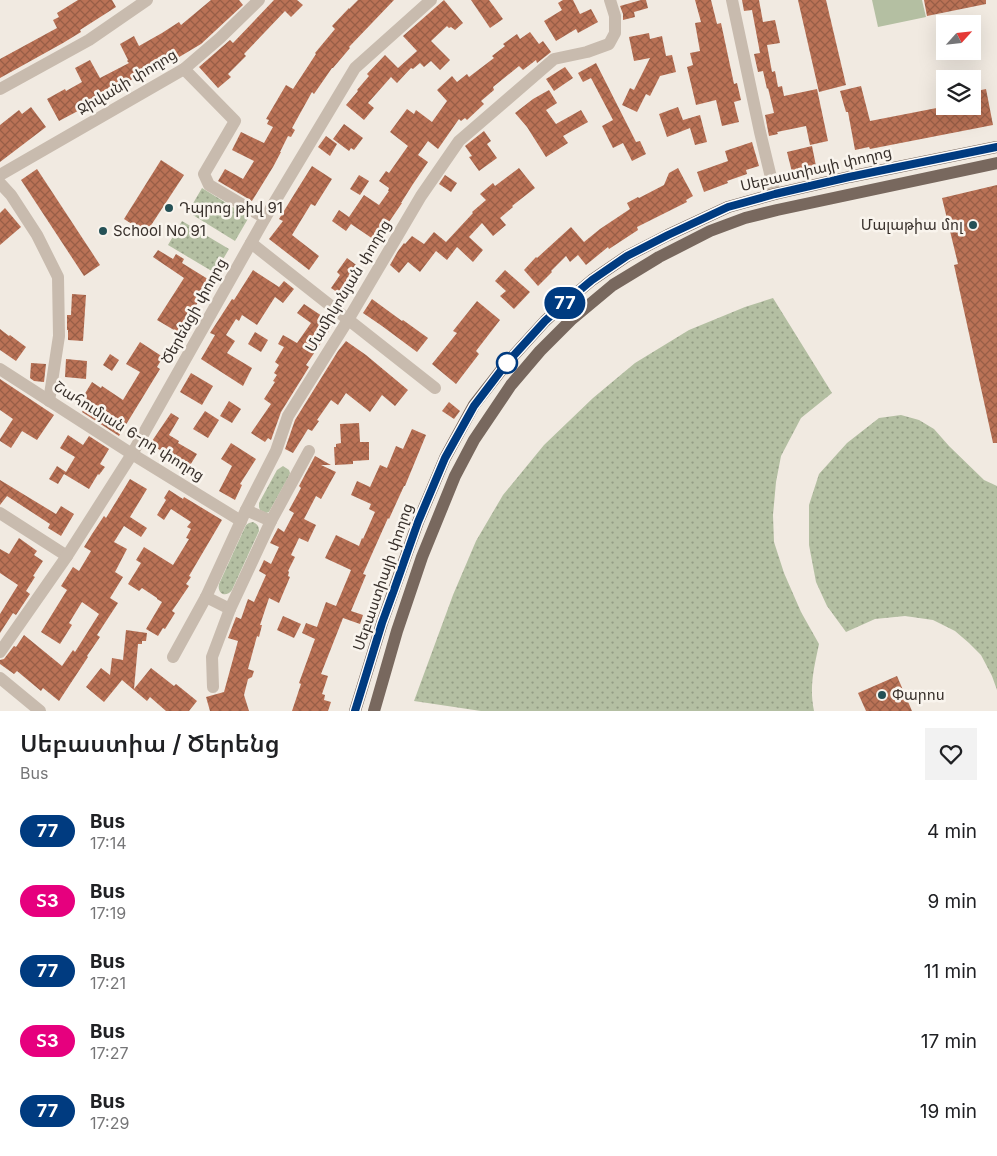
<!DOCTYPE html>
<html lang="en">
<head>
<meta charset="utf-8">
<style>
  body { margin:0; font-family:Inter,"Noto Sans Armenian",sans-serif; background:#f2f2f2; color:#202124; height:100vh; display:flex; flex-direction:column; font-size:19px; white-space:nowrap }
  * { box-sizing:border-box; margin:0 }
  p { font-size:16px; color:#757577 }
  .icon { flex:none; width:28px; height:28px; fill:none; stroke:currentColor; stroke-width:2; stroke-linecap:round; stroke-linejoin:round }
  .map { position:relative; height:711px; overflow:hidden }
  .side { display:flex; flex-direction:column; background:#fff; flex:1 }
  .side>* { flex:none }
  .badge { padding:0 10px; border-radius:16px; font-size:18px; line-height:32px }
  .needle { width:32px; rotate:63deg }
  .tools { position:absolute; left:936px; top:15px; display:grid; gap:10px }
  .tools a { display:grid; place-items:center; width:45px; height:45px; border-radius:0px; background:#fff; box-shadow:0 5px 20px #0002; font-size:25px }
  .map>.badge { position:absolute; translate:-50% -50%; box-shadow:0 0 0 2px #fff }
  .round { display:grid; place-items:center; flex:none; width:52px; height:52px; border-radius:0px; background:#f2f2f2 }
  .head { display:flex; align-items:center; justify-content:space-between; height:85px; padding:0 20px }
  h1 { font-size:24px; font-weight:600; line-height:38px }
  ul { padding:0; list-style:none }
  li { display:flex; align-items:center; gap:15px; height:70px; padding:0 20px }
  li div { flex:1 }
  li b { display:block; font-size:19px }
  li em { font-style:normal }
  li .badge { min-width:55px; font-weight:700; text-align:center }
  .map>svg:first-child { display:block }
  .grass { fill:url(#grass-dots) }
  .pitch { fill:#b4bfa2 }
  .building { fill:url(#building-cross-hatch) }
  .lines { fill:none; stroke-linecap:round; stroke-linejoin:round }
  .minor { stroke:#c8bbae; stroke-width:12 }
  .major { stroke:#78685e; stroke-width:12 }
  .line-casing { stroke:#fff; stroke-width:11 }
  .line { stroke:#003b80; stroke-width:8 }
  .poi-dot { fill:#255156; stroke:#f9f4ed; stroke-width:2 }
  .stop-dot { fill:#fff; stroke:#003b80; stroke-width:2.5 }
  .labels { text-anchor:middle; stroke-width:5; stroke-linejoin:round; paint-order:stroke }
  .street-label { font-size:15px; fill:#38302b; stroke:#f9f4ed }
  .poi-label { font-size:15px; fill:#38302b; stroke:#f9f4ed; text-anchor:start }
</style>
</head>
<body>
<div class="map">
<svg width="997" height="711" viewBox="0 0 997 711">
  <defs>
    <pattern id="grass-dots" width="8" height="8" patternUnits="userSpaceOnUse" patternTransform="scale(1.25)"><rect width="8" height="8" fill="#b4bfa2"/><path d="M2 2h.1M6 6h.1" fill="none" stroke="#939c84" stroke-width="1.8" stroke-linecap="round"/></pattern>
    <pattern id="building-cross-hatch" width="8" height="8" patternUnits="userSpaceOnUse" patternTransform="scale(1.25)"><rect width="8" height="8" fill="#ba7256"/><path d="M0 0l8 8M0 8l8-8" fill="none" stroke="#985e47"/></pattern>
  </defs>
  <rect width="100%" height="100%" fill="#f1eae1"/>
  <!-- grass -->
  <g class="grass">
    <path d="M202,188L249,217L235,241L188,212Z"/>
    <path d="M182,221L229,249L215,273L168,245Z"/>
    <path d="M773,298L832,393L801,418L781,456L776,482L773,515L774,542L784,573L801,612L819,644C814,668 809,687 814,711H481L414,701L453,595L476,541L503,495L544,445L593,398L635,363L689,330L745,307Z"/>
    <path d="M901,415L919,420L934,429L949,446L984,480L997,486V690L992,676L981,655L969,643L955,631L933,620L905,616L875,619L846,632L827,606L816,582L809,545V505L819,474L847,443L879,418Z"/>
    <path d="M283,466L289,470L290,473L289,476L269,512L266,513L260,510L259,507V503L277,470Z"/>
    <path d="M253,522C257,524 259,526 259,531L232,590C226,598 217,594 219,584L246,525L249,523Z"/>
  </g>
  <!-- pitch -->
  <path class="pitch" d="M872,0H922L926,17L878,27Z"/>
  <!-- building -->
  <g class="building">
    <path d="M78,0H112L116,7L80,30L81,32L63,43L0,78V59L57,28L53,20L59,17L57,13Z"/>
    <path d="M211,0H239L243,5L201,44L154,72L153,69L107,92L108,95L59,121L47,99L65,89L66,91L82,82L75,68L90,60L100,78L129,63L127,61L128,60L120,44L134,36L139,46L162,33L179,22L181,25Z"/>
    <path d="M274,0H297L303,5L291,17L285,11L244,54L246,56L228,74L231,77L218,88L199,67L230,40L233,43Z"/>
    <path d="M358,0H394L349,47L350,48L333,68H332L314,94L312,92L292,128L295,130L291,137L288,136L280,152H281L273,167L252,201L218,181L225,169L243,179L254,161L232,150L241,132L264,143L273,127L267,124L269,120L266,119L286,85L293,89L316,54L315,53L335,29L332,26L349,8V9Z"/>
    <path d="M444,0L463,23L455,30L451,27L449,28L447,26L431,41L450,60L440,70L431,61L424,67L420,63L413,69L411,68L397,83L391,77L368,103L374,108L364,120L346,105L358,91L357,90L369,76L367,74L385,55L398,68L417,51L403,36Z"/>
    <path d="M471,0H489L503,19L490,28Z"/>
    <path d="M563,0H573L580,14L591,9L598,22L578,33L576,29L556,41L544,21L562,10L558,3Z"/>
    <path d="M641,0H646L648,8L634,12L635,17L623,20V14L620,6Z"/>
    <path d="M695,0H711L717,24L721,23L734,84L737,83L741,100L734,102L739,122L722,126L716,100L696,105L687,67L693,65L690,53L700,51L695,23L701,22Z"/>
    <path d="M742,0H759L763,22L775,20L780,43L767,45L772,72L775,71L778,87L782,86L784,96L817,89L828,141L810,145L806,126L777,132L778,134L769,136L765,115L774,113L768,88L767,89L763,71L758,72L754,54L760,53L752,10L744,11Z"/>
    <path d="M798,0H826L846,85L819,92Z"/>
    <path d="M924,0H986V4L927,16Z"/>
    <path d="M530,32L539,44L543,41L551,52L537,63L536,60L523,70L519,66L493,87L494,90L481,101L484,104L467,120L465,118L461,121L459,119L438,149L428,141L418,155L428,162L413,184L401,203H402L376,241L351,224L346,231L332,221L339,210L349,217L364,195L379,205L389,191H388L389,188L379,181L386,171L389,173L408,146L390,132L407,109L414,114L416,110L432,122L447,101L437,90L452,76L457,82L467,74L469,77L494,58L492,56L505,46L503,44L517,34L520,39Z"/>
    <path d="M649,33L650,39L662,36L666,56L672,55L676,72L660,76L650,96L646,94L637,112L622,105L630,88L634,90L650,58L634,61L629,37Z"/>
    <path d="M596,63L636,142L640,141L646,154L632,161L623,143L613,148L602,126L613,120L591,78L583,82L578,73Z"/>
    <path d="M565,67L573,78L554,91L546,79Z"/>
    <path d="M861,86L870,121L947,106H972V92L986,89L993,125L870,149L869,147L855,150L848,112H846L840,91Z"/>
    <path d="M549,90L557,103L546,110L556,124L581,110L588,122L563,136L568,143L546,157L527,127L515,113L533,99Z"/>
    <path d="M31,107L46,127L0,162V125L19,110L22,114Z"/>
    <path d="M678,107L683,120L700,115L707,142L695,145L690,128L667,137L659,114Z"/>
    <path d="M344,124L363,138L354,150L351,148L349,151L333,139Z"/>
    <path d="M484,131L491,141L487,144L497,158L479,171L469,157L472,156L465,146Z"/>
    <path d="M326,136L337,144L330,156L318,147Z"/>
    <path d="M752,142L759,166L746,170L747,174L727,181L728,183L704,192L697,172L728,161L725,151Z"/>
    <path d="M812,146L816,166L792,172L787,152Z"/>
    <path d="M161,160L184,175L146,233L124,219Z"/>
    <path d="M312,166L332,179L315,206L311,204L292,235L319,256L309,270L269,239L283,221L279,219L295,193Z"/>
    <path d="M519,168L535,188L512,206L513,207L500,218L506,225L493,236L482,223L469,237L483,250L473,262L457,247L447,260L436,251L420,272L408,262L399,273L390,265L398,251L404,243L405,244L412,236L424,244L434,232L446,242L473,213L472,212L486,200L480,194L493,183L495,186Z"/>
    <path d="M678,168L693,196L686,200L687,202L637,227L638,230L609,249L608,247L586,265L578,255L570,262L566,256L551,271L552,272L538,286L524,270L536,257L537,258L571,227L584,242L600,229L630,209L627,203L638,197L639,198L664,185L669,173Z"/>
    <path d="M37,169L100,265L84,276L21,180Z"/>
    <path d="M359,175L369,181L360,195L350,189Z"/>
    <path d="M445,175L457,183L451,192L439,184Z"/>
    <path d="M997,185V443H993L954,265L958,264L942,198Z"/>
    <path d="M5,208L21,227L0,245V213Z"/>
    <path d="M158,250L173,259L176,254L184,259L182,263L211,281L179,333L157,320L184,278L153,257Z"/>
    <path d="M347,258L363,270L352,286L355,287L347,299L331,288L340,275L337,272Z"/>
    <path d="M253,270L279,287L284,281L294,289L283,303L275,297L257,325L242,315L239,321L236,319L226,335L235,341L227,353L252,368L243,386L201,359L215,335L210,333L232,299L234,300Z"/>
    <path d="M505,270L530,292L514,309L500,296L506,291L495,281Z"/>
    <path d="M72,294L86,295L83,341L68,340V330H67V315H71Z"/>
    <path d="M372,299L402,321L403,320L428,338L417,352L382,326L363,313Z"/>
    <path d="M477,301L500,320L476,351L479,354L456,384L432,364L457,333L453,331Z"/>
    <path d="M304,304L334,324L306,365L309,367L281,412L271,440L268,438L265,442L251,433L271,404L264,399L275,382L273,381L277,375L274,373L279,365L275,362L284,347L278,344L283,335L297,343L311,323L297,313Z"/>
    <path d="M0,329L9,336L10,335L26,347L16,361L0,350Z"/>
    <path d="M255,332L268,340L261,352L248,344Z"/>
    <path d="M346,341L366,355L408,390L395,406L382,395L370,412L346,393L338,405L331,400L317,420L319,421L312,431L308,429L293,453L285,449L295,420L338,351Z"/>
    <path d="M140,342L163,357L157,367L160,369L119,436L82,412L84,409L78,405L92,382L101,388L102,386L123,400L140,372L126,364Z"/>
    <path d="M110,354L119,360L112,371L103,365Z"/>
    <path d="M66,359L87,361L86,379L65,377Z"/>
    <path d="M31,363L46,364L44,382L34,381L30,378Z"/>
    <path d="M191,373L213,386L202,405L180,392Z"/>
    <path d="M0,379L54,415L37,440L22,431L11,448L0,441V439L13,419L0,410Z"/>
    <path d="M229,401L241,409L232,423L220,416Z"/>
    <path d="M449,402L460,411L454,419L442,411Z"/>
    <path d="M205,411L219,420L208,438L193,429Z"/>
    <path d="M171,413L179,418L169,435L179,441L178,443L197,454L189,467L150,444Z"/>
    <path d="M359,423L360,442H369V460L353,461V464L335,465L334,447H336V444L341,443L340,424Z"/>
    <path d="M412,429L426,435L405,486H404L389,519L388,518L363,574L366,575L351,611L363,615L360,624L343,618L321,674L328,676L322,694L325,695L324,700L331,702L328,711H292L301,684L299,683L315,639L302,633L306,623L317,627L326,602L336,606L351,570L325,558L336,535L359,546L362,538L363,539L375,512L369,509L371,504L351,495L357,481L370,487L380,465L387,468L396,446L403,449Z"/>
    <path d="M68,435L83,445L89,436L109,449L100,464L105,467L99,475L98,474L89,489L64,474L58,484L49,479L57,466L66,472L75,457L60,448Z"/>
    <path d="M231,443L256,459L240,484L242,485L235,500L219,491L232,466L221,459Z"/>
    <path d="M315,456L331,465H321L336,472L321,499L316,496L304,519L316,525L308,542L299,538L291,555L295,557L288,571L289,572L288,576L290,577L279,603L269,598L260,625H262L259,637L257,636L248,669L254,671L252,677L248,679L244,695L249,711H210L206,697L224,692L238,641L228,638L236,617L241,619L248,599L254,602L266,575L259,571L264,560L271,564L279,547L270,543L278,528L284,532L294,513L289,510L301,488L299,486Z"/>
    <path d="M130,479L147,489L130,517L147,528L141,537L124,526L114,542L127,549L115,572L123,577L110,598L118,603L97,635L100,637L87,656L88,657L59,701L43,688L41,691L17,671L14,674L0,664V660L4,659L14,646L16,647L24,635L62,666L73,650L75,652L99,614L82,602L69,623L72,625L60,644L41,632L67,590L61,586L73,567L79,571L91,551L84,547L92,534L104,516L106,518Z"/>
    <path d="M0,480L56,514L61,506L74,514L61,536L48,528L50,524L7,496L0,505Z"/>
    <path d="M169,490L183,499L184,497L222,520L189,576L191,577L186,584L189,586L172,611L175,613L165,629L163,628L158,636L146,629L162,602L157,599V598L142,588L139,591L128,584L141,563L136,560L144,547L173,565L189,539L186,538L191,529L187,527L191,522L171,509L164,520L157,515L166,500L164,498Z"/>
    <path d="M19,538L37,551L34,555L43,561L33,576L35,577L26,591L30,594L16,615L13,613L0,633V614L18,585L0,573V549L9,554Z"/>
    <path d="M283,616L301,624L294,638L277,630Z"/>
    <path d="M126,630L147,633L146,641H142V644H138L134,689L151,668L174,686L176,684L197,701L189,711H166L150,697L147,701L122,680L104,702L86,687L101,668L110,675L112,658L123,660Z"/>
    <path d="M897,676L912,711H866L858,693Z"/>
  </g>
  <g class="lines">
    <!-- minor -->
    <g class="minor">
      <path d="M732,0L760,132L775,194"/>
      <path d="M184,69L235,121L204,174L209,185L265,218"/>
      <path d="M0,89L89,40L147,0"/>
      <path d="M0,175L184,69L220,38L259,0"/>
      <path d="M0,183L11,195L37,235L58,277L59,336L49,401"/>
      <path d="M251,243L435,388"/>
      <path d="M0,369L132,454L241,521"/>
      <path d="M246,510L271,521"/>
      <path d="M0,513L67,556"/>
      <path d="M206,597L230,609"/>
      <path d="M0,652L67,556L132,454L265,218L355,68L431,0"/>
      <path d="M173,657L206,597L246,510L276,451L288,416L348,320L421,196L459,141L554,59L587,52L609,44L615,33V16L610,0"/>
      <path d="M0,678L40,711"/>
      <path d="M213,687L212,657L230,609L271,521L309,451"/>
    </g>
    <!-- major -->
    <g class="major">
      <path d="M355,711L382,623L418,522L445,458L474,405L506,364L545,321L567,301L592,280L627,256L668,235L728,207L775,194L849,177L997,147"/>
      <path d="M374,711L397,631L422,557L455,476L474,440L511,385L540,351L571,320L613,285L659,257L710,231L745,218L777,210L997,163"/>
    </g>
  </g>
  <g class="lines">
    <defs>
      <path id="line" d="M355,711L382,623L394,590L418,522L445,458L474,406L506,364L545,321L567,301L592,280L627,256L668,235L728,207L775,194L849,177L997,147"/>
    </defs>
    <!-- line casing -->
    <use href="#line" class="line-casing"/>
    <!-- line -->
    <use href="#line" class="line"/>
  </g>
  <!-- markers -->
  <g class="poi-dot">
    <circle cx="169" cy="208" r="5"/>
    <circle cx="973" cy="225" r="5"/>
    <circle cx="103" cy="231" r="5"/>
    <circle cx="882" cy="695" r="5"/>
  </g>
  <circle class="stop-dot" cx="507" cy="363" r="10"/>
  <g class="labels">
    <!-- street labels -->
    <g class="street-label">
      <text transform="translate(127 82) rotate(-31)" y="5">Ջիվանի փողոց</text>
      <text transform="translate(816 169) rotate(-13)" y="5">Սեբաստիայի փողոց</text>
      <text transform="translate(348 286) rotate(-59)" y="5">Մամիկոնյան փողոց</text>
      <text transform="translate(194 311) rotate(-61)" y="5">Ծերենցի փողոց</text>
      <text transform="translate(129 431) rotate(32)" y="5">Շահումյան 6-րդ փողոց</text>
      <text transform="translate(383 577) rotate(-71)" y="5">Սեբաստիայի փողոց</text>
    </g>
    <!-- poi labels -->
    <g class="poi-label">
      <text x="179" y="213">Դպրոց թիվ 91</text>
      <text x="963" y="230" text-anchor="end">Մալաթիա մոլ</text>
      <text x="113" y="236">School No 91</text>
      <text x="892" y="700">Փարոս</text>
    </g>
  </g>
</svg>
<div class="tools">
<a><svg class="needle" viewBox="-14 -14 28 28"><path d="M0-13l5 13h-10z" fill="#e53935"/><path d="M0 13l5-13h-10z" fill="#757577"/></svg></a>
<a><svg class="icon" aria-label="layers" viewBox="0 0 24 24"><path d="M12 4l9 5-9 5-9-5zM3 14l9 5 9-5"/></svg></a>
</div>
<b class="badge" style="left:565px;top:303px;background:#003b80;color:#fff">77</b>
</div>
<section class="side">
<div class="head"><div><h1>Սեբաստիա / Ծերենց</h1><p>Bus</p></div><a class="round"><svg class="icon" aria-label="heart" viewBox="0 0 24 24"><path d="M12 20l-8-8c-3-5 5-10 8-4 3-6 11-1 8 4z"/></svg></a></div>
<ul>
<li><span class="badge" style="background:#003b80;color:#fff">77</span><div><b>Bus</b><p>17:14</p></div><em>4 min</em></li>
<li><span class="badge" style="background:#e6007e;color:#fff">Տ3</span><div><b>Bus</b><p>17:19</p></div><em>9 min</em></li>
<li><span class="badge" style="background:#003b80;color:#fff">77</span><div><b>Bus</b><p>17:21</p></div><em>11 min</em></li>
<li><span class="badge" style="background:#e6007e;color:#fff">Տ3</span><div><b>Bus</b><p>17:27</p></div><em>17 min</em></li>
<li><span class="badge" style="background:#003b80;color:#fff">77</span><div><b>Bus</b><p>17:29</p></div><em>19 min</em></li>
</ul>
</section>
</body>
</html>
